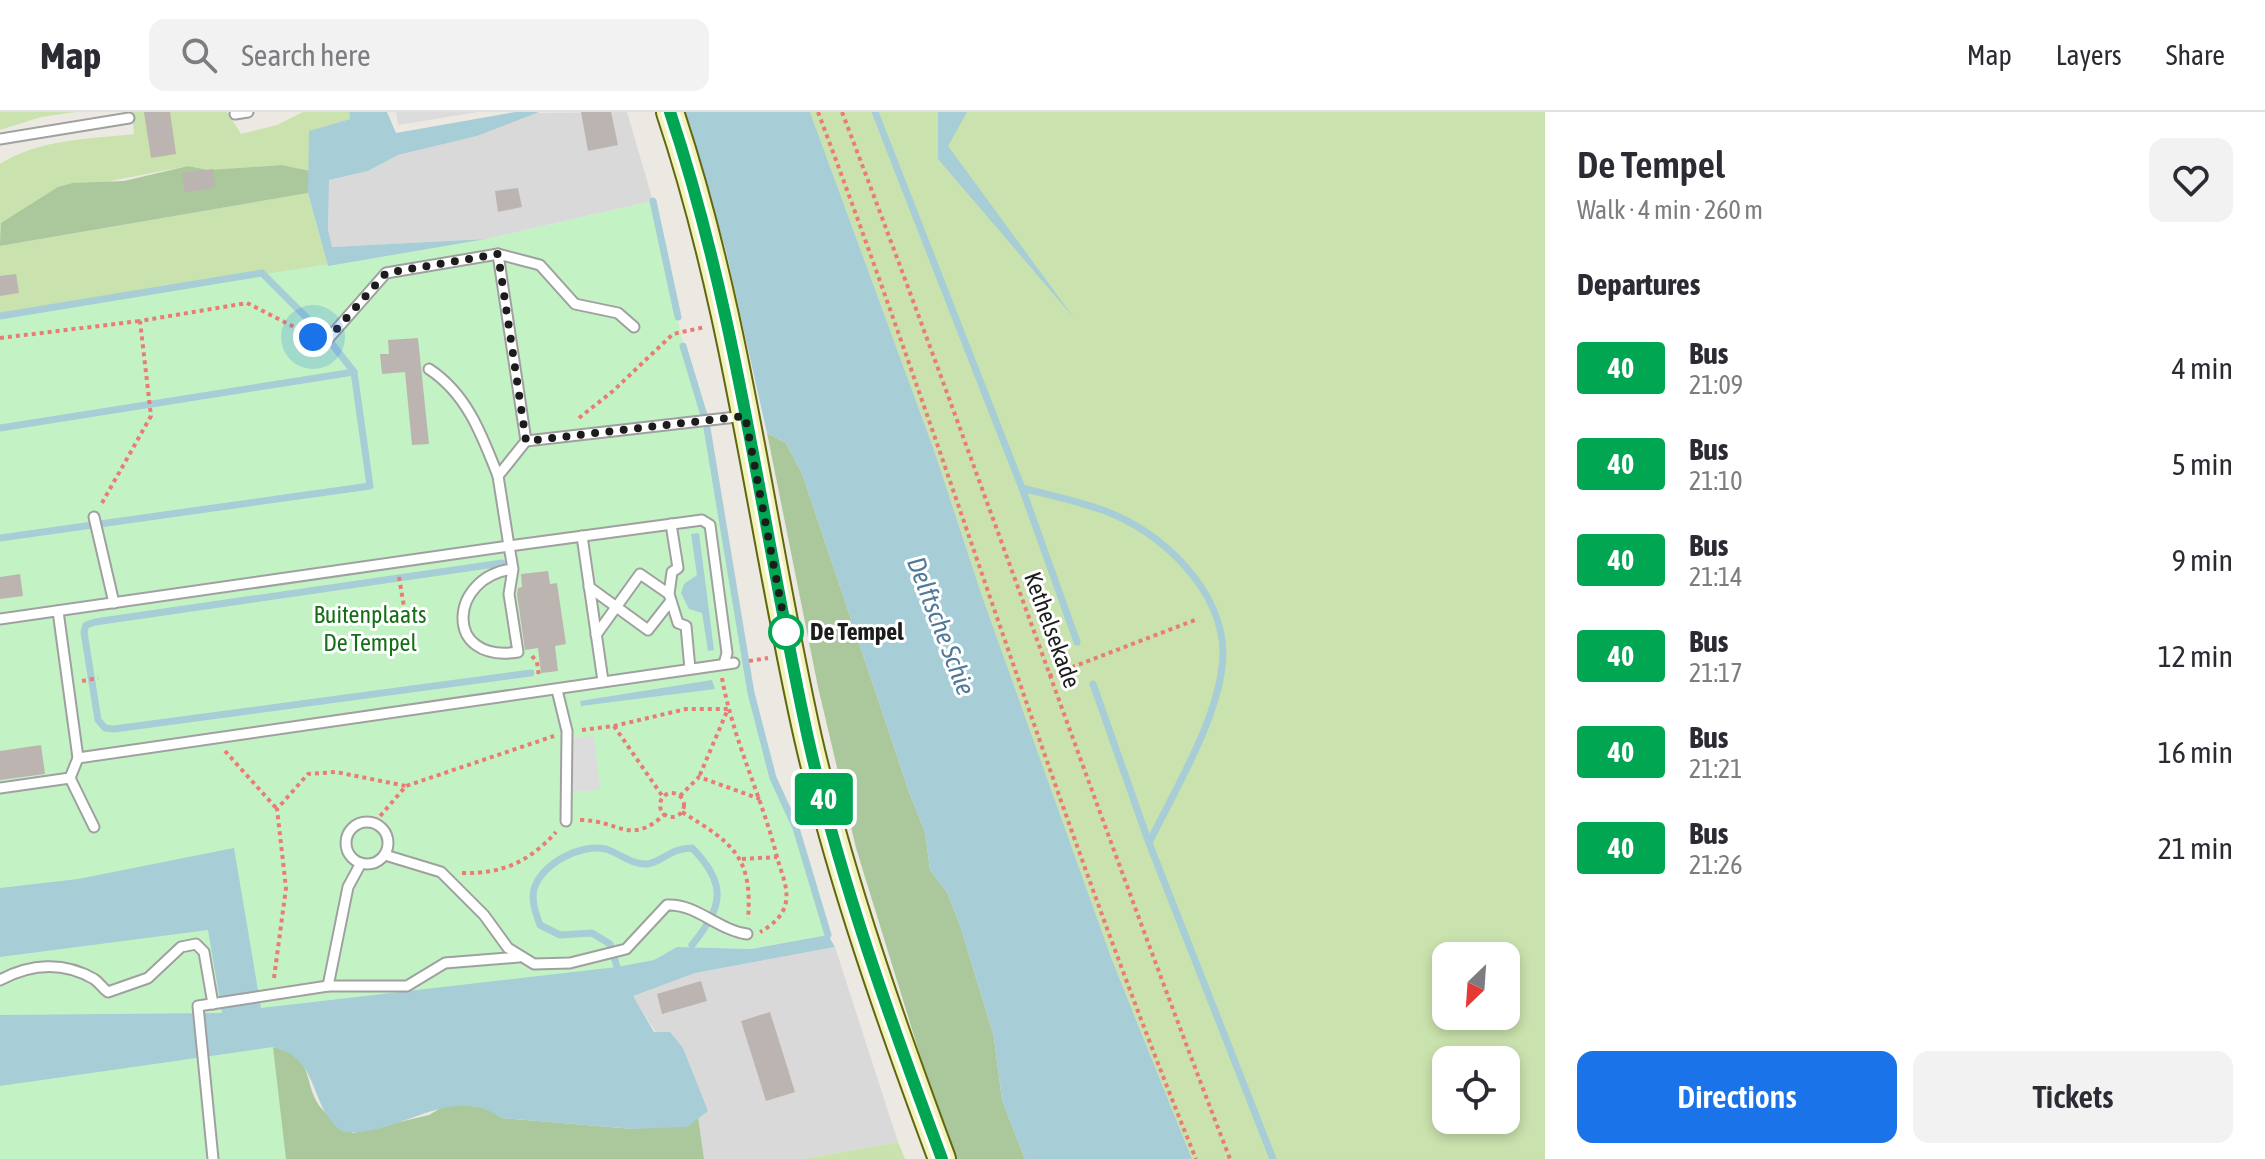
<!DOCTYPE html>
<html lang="en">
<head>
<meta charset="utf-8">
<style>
  body { margin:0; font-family:"Asap Condensed",sans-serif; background:#f2f2f3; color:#2b2b33; height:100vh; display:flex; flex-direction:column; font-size:30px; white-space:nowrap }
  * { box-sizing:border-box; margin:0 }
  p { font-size:26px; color:#7c7c81 }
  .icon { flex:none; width:44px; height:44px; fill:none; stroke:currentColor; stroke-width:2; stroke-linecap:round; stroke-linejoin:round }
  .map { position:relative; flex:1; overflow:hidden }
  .details { display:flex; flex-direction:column; background:#fff; width:720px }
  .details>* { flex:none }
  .badge { padding:0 16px; border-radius:6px; font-size:28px; line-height:52px }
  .needle { width:52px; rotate:205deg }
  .controls { position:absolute; left:1432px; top:830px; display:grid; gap:16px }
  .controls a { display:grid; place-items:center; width:88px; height:88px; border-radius:16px; background:#fff; box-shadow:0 4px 12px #0003; font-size:40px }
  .you { position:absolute; width:40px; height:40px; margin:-20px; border:6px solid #fff; border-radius:50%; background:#1a73e8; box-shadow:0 0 0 12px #1a73e833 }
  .map>.badge { position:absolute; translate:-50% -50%; box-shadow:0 0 0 4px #fff }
  h2 { padding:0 32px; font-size:30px; line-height:72px }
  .round { display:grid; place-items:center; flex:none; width:84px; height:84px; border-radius:16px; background:#f2f2f3 }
  .summary { display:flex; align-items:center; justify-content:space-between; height:136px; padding:0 32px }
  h1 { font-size:38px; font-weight:600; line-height:60px }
  .primary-button { display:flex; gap:16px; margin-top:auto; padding:16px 32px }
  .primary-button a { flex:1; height:92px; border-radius:16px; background:#1a73e8; color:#fff; font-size:32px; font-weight:600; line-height:92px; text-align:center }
  .primary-button a+a { background:#f2f2f3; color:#2b2b33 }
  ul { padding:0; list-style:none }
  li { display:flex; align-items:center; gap:24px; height:96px; padding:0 32px }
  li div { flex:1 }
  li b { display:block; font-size:30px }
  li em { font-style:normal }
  li .badge { min-width:88px; font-weight:700; text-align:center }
  header { display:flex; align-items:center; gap:48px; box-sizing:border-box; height:112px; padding:0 40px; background:#fff; border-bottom:2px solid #e1e1e2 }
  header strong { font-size:38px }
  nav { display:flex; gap:44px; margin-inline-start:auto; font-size:28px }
  .search { width:560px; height:72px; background:#f2f2f3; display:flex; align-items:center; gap:20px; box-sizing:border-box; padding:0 28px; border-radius:16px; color:#7c7c81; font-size:30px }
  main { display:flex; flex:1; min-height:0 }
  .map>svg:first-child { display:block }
  .residential { fill:#dad9d9 }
  .grass { fill:#cae2ad; fill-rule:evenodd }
  .forest { fill:#abc79c }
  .park { fill:#c3f3c5 }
  .parking { fill:#dcdcdc }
  .water { fill:#a7cdd6 }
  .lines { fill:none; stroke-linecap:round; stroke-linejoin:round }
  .stream { stroke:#a7cdd6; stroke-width:7 }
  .building { fill:#bcb4b0 }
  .lane-casing { stroke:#a0a0a0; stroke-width:13 }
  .secondary-casing { stroke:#616610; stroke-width:30 }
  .path { stroke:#ea7c76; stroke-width:4; stroke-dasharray:4 4; stroke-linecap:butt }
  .lane { stroke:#fff; stroke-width:9 }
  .secondary { stroke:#f2f2bb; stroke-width:26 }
  .line-casing { stroke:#fff; stroke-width:18 }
  .line { stroke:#00a651; stroke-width:12 }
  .walk { stroke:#1c1c1c; stroke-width:8; stroke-dasharray:0 14.4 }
  .stop-dot { fill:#fff; stroke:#00a651; stroke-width:4 }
  .labels { text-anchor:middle; stroke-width:6; stroke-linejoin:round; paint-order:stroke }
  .park-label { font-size:24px; fill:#166e19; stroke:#fff }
  .street-label { font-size:24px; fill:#1c1c1c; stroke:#fff }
  .stop-label { font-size:24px; font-weight:bold; fill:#1c1c1c; stroke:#fff; text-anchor:start }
  .water-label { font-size:26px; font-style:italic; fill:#50799a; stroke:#fff }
</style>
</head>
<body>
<header>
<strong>Map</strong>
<div class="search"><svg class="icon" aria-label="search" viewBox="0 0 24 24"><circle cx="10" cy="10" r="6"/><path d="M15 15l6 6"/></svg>Search here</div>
<nav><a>Map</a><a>Layers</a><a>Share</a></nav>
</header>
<main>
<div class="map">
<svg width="1545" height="1047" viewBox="0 0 1545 1047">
  <rect width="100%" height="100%" fill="#ece9e3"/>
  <!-- residential -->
  <g class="residential">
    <path d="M627,0L653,89L486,127L332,135L328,117L329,68L368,59L398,43L477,24L533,1Z"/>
    <path d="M835,835L898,1030L803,1047H704L698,1004L708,999L632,884L695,861Z"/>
  </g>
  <!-- grass -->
  <g class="grass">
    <path d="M0,0H76L41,5L0,18Z"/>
    <path d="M132,0H227L241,22L277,13L303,0H349L350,7L310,19V59L282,53L208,58L188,54L100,71L1,134L308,81L328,154L0,204V52C39,27 89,27 134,22Z"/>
    <path d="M810,0H871L983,278L875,0H1545V1047H1192L1112,848L982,484L934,338ZM1446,844H1506V904H1446ZM1446,948H1506V1008H1446Z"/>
    <path d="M898,1030L905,1047H803Z"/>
  </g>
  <!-- forest -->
  <g class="forest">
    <path d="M282,53L310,59L308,81L0,134L1,111L58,75L73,71L124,69L188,54L208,58Z"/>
    <path d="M767,321L786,331L803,364L908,677L925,720L930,758L947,780L960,813L994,925L1002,988L1025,1047H955L940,1008L856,736L818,575Z"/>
    <path d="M273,935C318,946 301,971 322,997C330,1006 344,1014 353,1021L429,1003L449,991L488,996L502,1006L634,1017L698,1004L704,1047H0V974Z"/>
  </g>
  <!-- park -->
  <path class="park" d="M653,89L681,223L706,310L751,581L773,666L796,716L828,823L751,837L677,835L654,848L273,935L286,1047H0V204L486,127Z"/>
  <!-- parking -->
  <g class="parking">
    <path d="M396,0H478L398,13Z"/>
    <path d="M594,624L600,678L562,680V627Z"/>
  </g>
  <!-- water -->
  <g class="water">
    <path d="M349,0H387L396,21L515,0H539L477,24L398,43L368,59L329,68L328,117L332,135L486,127L328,154L308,81L309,19L350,7Z"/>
    <path d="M685,0H810L934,338L982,484L1112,848L1192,1047H1025L1002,988L994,925L960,813L947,780L930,758L925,720L908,677L803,364L786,331L767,321L726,139Z"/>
    <path d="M938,0H967L948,34L1074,206L938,47Z"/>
    <path d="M699,421L714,538L708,539L702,501L689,497L681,481L684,472L697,463L691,422Z"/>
    <path d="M712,568L715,577L581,594L580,589Z"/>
    <path d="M234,736L261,896L617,855L654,848L677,835L751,837L828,823L835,835L695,861L633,884L654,920H670L683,936L708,999L687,1015L634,1017L501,1006C451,969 399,1026 343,1020C307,994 322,947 273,935L0,974V903L222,901L208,818L0,845V776L78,767Z"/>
  </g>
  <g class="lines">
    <!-- stream -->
    <g class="stream">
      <path d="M875,0L1022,376L1077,530"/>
      <path d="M653,89L678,205"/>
      <path d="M0,204L262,161L328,227L354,260L370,374L0,426"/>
      <path d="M683,234L706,310L751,581L773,666L796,716L828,823"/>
      <path d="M0,316L354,260"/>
      <path d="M1022,376C1049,383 1078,389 1105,399C1161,419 1224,479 1223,543C1221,603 1175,677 1149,731"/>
      <path d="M502,451L95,510L86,513L84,520L98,608L105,616L114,617L531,561"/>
      <path d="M1093,572L1149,731L1273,1047"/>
      <path d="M617,855L610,832L592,821L560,823L540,813C536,802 531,789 534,777C541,752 581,731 606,737C619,741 632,753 647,752C663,750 670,736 692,736C729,773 722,796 692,833"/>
    </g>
  </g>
  <!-- building -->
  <g class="building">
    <path d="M144,0H170L176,42L151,46Z"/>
    <path d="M581,0H611L618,33L588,39Z"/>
    <path d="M213,57L215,76L185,80L182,61Z"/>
    <path d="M518,76L522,95L498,100L495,79Z"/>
    <path d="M16,162L19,181L0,184V164Z"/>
    <path d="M418,226L429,332L412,333L405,260L382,262L380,242H389L388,228Z"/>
    <path d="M548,459L550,472L557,471L566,532L555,534L558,559L541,561L538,536L525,538L517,482L518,476L522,475L521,462Z"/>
    <path d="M20,462L23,484L0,487V465Z"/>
    <path d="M41,633L45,662L0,668V639Z"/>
    <path d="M701,869L707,889L662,902L657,882Z"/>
    <path d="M770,900L795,980L766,989L741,909Z"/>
  </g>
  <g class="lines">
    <defs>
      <g id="lane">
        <path d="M235,2L248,0"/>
        <path d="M0,27L129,6"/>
        <path d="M498,142L540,153L575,192L618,201L634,215"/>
        <path d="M429,257C467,282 482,323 498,364"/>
        <path d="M526,329L745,304"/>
        <path d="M94,405L114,491"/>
        <path d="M671,412L678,456L672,460L669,482L678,511L686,514L690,557"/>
        <path d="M582,424L603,569"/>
        <path d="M513,457C449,464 442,552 518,540L509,482L513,457L509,434L702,408L710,413L727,541L724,552"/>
        <path d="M589,475L648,518L670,490"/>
        <path d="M58,499L78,646L70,666L94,715"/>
        <path d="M0,507L509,434L498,364L526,329L498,142L386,161L328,227"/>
        <path d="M596,523L640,462L669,482"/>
        <path d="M557,578L567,619L566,709"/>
        <path d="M78,646L734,551"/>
        <path d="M0,676L70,666"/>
        <circle cx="367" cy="731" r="21"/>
        <path d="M385,743L441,760L484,803L508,836L534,852L570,851L626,837L667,793C695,791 718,818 747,822"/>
        <path d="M0,868C30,852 63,849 94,867C100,871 102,876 108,880L148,866L181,835L196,832L204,840L213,892"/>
        <path d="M328,874L348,775L361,751"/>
        <path d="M213,1047L198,894L328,874H407L445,851L519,845"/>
      </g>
      <path id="secondary" d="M670,0C738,203 761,417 808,626C841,769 891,910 942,1047"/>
    </defs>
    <!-- lane casing -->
    <use href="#lane" class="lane-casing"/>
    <!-- secondary casing -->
    <use href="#secondary" class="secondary-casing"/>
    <!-- path -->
    <g class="path">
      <path d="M818,0C949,347 1056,703 1196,1047"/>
      <path d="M842,0C975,348 1096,700 1230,1047"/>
      <path d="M0,226L140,209"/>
      <path d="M579,306L613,279L673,222L705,215"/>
      <path d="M102,391L151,304L140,209L247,191L314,225"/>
      <path d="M399,465L404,495"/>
      <path d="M532,544L537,550L539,565"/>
      <path d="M749,549L768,546"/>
      <path d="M1049,564L1195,508"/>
      <path d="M722,566C733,628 762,685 777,745C781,761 790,777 785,794C781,806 771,814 760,820"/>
      <path d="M82,569L98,566"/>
      <path d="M614,614L663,685"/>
      <path d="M582,618L614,614L686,597H728L699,665"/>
      <path d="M225,639L277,697"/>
      <circle cx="672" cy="693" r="12"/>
      <path d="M680,684L699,665L760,687"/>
      <path d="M682,700C732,731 753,744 748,807"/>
      <path d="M580,708C620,708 629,735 665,702"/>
      <path d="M375,710L406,674L554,624"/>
      <path d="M742,747L777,745"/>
      <path d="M462,761C502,762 529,750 556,720"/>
      <path d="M274,866L286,776L277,697L308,662L336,660L406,674"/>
    </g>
    <!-- lane -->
    <use href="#lane" class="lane"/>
    <!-- secondary -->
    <use href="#secondary" class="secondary"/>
  </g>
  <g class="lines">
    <defs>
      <path id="line" d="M670,0C738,203 762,417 808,626C840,769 891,910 942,1047"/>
    </defs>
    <!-- line casing -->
    <use href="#line" class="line-casing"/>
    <!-- line -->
    <use href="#line" class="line"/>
    <!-- walk -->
    <path class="walk" d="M313,225L328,227L386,161L498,142L526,329L745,304L787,523L786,520"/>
  </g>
  <!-- markers -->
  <circle class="stop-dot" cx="786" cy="520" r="16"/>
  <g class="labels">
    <!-- park labels -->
    <g class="park-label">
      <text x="370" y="511">Buitenplaats<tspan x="370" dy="28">De Tempel</tspan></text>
    </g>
    <!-- street labels -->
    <g class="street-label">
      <text transform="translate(1052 518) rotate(70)" y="8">Kethelsekade</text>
    </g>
    <!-- stop labels -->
    <g class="stop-label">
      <text x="810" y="528">De Tempel</text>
    </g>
    <!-- water labels -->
    <g class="water-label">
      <text transform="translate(941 514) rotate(69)" y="9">Delftsche Schie</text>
    </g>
  </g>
</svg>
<div class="controls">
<a><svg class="needle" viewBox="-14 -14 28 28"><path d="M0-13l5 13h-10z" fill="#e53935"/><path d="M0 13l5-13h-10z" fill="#7c7c81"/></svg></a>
<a><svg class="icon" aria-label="locate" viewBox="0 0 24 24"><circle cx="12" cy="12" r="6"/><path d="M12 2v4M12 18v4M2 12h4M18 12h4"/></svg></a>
</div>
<div class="you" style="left:313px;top:225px"></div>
<b class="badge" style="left:824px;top:687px;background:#00a651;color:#fff">40</b>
</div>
<section class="details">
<div class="summary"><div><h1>De Tempel</h1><p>Walk · 4 min · 260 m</p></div><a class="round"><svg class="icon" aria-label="heart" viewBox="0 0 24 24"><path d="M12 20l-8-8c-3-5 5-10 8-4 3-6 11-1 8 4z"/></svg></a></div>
<h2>Departures</h2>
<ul>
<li><span class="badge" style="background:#00a651;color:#fff">40</span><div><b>Bus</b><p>21:09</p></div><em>4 min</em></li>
<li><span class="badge" style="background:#00a651;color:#fff">40</span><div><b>Bus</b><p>21:10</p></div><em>5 min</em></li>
<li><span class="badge" style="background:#00a651;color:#fff">40</span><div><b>Bus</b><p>21:14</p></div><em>9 min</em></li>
<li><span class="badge" style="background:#00a651;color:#fff">40</span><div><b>Bus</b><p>21:17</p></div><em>12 min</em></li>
<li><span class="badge" style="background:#00a651;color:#fff">40</span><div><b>Bus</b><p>21:21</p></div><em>16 min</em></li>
<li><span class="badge" style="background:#00a651;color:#fff">40</span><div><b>Bus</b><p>21:26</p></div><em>21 min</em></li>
</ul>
<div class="primary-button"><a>Directions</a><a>Tickets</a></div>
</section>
</main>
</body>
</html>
